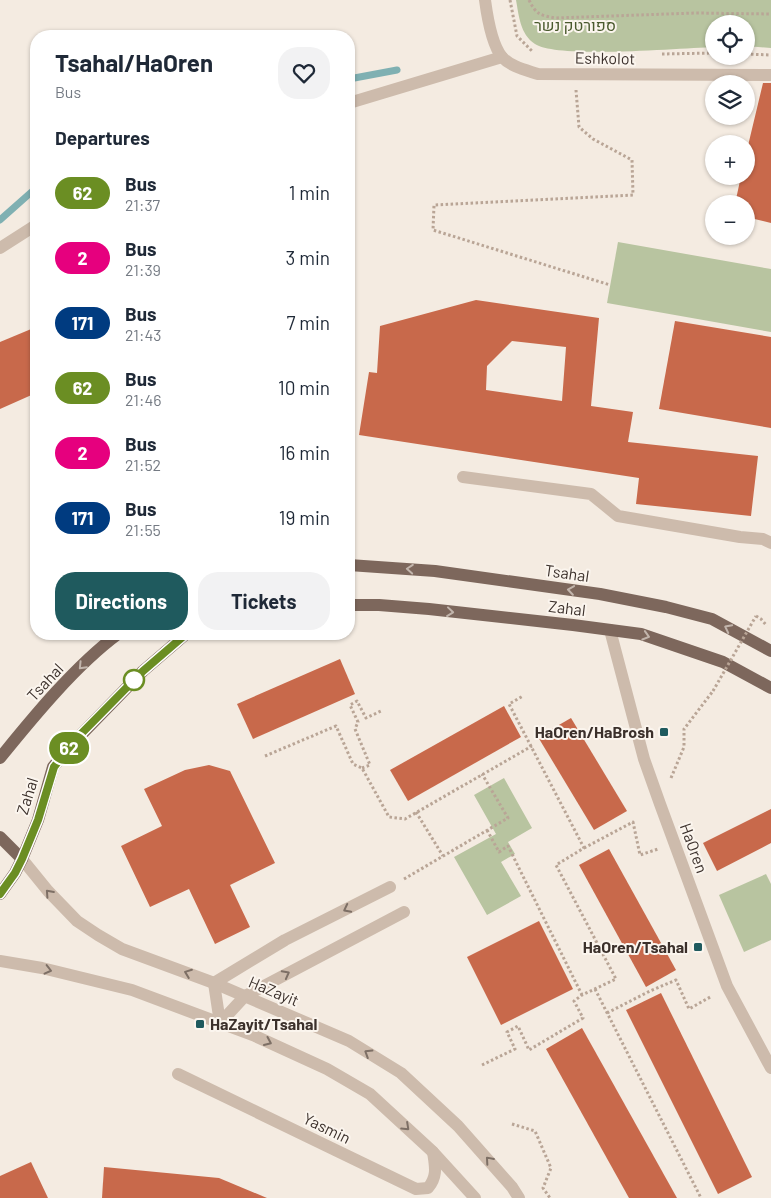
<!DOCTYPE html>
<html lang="en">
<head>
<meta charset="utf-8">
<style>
  body { margin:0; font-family:Barlow,Heebo,sans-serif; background:#f2f2f3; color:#1f2937; height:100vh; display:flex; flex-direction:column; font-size:19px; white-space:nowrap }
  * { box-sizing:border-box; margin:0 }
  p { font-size:16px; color:#747a83 }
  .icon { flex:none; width:28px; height:28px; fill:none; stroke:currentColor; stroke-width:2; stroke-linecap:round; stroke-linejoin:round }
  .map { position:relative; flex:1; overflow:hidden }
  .details { position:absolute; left:30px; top:30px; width:325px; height:610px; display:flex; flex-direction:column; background:#fff; border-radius:20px; box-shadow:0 1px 4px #0004 }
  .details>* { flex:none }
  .badge { padding:0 10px; border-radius:16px; font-size:18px; line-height:32px }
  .buttons { position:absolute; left:705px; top:15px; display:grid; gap:10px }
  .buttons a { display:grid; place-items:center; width:50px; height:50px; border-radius:50%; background:#fff; box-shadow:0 1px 4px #0004; font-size:25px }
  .map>.badge { position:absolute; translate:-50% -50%; box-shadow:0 0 0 2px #fff }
  h2 { padding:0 25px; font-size:19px; line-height:45px }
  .round { display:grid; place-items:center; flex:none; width:52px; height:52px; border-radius:20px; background:#f2f2f3 }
  .summary { display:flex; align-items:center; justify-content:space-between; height:85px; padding:0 25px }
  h1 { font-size:24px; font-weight:700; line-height:38px }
  .cta { display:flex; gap:10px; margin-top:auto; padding:10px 25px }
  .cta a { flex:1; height:58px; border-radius:20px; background:#1f5a5e; color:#fff; font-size:20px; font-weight:700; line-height:58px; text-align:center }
  .cta a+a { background:#f2f2f3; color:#1f2937 }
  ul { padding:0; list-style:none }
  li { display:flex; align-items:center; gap:15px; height:65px; padding:0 25px }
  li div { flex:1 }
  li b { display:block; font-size:19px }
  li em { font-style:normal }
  li .badge { min-width:55px; font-weight:700; text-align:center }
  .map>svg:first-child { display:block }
  .green { fill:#b8c4a0 }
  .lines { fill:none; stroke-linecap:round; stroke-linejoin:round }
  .stream { stroke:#7fb0b2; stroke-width:7 }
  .building { fill:#c8694b; fill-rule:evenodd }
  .path { stroke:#b9a596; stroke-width:3; stroke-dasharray:2.5 2.5; stroke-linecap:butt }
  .minor { stroke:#cdbbac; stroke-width:12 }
  .major { stroke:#7d675c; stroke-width:12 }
  .path-bridge { stroke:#b9a596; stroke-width:3; stroke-dasharray:2.5 2.5; stroke-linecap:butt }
  .oneway { stroke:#c2b5ac }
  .oneway2 { stroke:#7d6f65 }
  .line-casing { stroke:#fff; stroke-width:11 }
  .line { stroke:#6b8e23; stroke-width:8 }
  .stop-dot { fill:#fff; stroke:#6b8e23; stroke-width:2.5 }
  .poi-dot { fill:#1f5a5e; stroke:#fbf5ee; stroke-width:2 }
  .labels { text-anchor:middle; stroke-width:4; stroke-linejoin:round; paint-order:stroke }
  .park-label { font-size:16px; fill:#4a5a2e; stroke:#fbf5ee }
  .street-label { font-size:16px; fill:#3b302b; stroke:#fbf5ee }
  .poi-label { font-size:16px; font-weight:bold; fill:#3b302b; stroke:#fbf5ee; text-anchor:end }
</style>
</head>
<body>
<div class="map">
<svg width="771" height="1198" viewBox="0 0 771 1198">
  <rect width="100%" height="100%" fill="#f4ebe1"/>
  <!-- green -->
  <g class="green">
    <path d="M516,0H771V48L746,46V24H714V47C681,48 557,59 535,44C520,34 519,16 516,0Z"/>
    <path d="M618,242L771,269V332L607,303Z"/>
    <path d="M504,778L532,828L508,842L515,854L501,862L521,896L487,915L454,857L496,834L474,795Z"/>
    <path d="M766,874L771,884V940L744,952L719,895Z"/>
  </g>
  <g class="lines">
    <!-- stream -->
    <g class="stream">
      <path d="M349,79L397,70"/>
      <path d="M0,220L36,188"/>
    </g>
  </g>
  <!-- building -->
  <g class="building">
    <path d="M763,83H771V223L746,217V204H735L741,176H746V154Z"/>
    <path d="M476,300L599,318L591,406L633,412L628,442L758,456L751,516L636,504L639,478L359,435L369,372L377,373L380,326ZM512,341L566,347L562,401L486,390L487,366Z"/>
    <path d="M675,321L771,337V428L659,409Z"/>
    <path d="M36,327V393L0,409V342Z"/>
    <path d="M340,659L355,694L253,739L237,704Z"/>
    <path d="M504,706L521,737L408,801L390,770Z"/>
    <path d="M571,718L627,811L594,830L538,737Z"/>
    <path d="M209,765L230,771L275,863L230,885L250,927L215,944L189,889L150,907L121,846L162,826L144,789L185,770Z"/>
    <path d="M771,809V843L717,871L703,843Z"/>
    <path d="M609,849L676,970L646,987L579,865Z"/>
    <path d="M539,921L573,989L501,1025L467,957Z"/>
    <path d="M661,993L752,1177L718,1194L626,1010Z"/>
    <path d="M582,1028L677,1198H629L546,1049Z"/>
    <path d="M31,1162L48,1198H0V1176Z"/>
    <path d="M104,1167L219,1178L267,1198H102Z"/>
  </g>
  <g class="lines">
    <!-- path -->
    <g class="path">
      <path d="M510,0L517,36L532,51"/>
      <path d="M529,0C536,14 539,15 555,18L695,13L771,14"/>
      <path d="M662,54L714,53"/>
      <path d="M746,54L771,55"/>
      <path d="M576,90L579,127L593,139L632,160L633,195L434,205L433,230L610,285"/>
      <path d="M756,616L761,619L767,626"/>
      <path d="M265,756L336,726L353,764L362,768L389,817L405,819L532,746"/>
      <path d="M362,768L370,765L355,729L358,722L350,705L357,701L366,718L381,711"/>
      <path d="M671,778L684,747V729L713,691"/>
      <path d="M416,812L443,856"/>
      <path d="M487,830L499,852L508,846L582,995"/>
      <path d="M584,848L633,822L640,855L658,849"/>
      <path d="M404,879L508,818L482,774"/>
      <path d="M595,989L701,1198"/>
      <path d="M607,1013L650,991L676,980L689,1009L712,996"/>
      <path d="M482,1065L515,1049L507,1032L518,1026L529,1050L583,1018L574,1001L582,995L616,979L556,865L584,848L509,704L523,696"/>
      <path d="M512,1124L535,1131L551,1168L543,1188L550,1198"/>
    </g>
    <!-- minor -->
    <g class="minor">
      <path d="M485,0C487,15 492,45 502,57C511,67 526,70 538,74L771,75"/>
      <path d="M349,103L502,57"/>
      <path d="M0,248L36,225"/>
      <path d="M463,477L591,494L618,516L740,537L763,539L771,543"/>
      <path d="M610,630L644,759L660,804L727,986L771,1068"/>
      <path d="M22,859L48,891L77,921L98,935L122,949L214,983L349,1041L401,1073L458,1126L512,1187L519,1198"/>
      <path d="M0,961L42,968L132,990L255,1036L327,1069L370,1094L433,1152L475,1198"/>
      <path d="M220,1023L214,983L285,940L390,887"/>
      <path d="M220,1023L245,996L404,912"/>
      <path d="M178,1074L416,1189L428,1188C438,1176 435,1166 433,1152"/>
    </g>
    <!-- major -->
    <g class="major">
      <path d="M349,565L435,571L600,594L666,607L712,619L771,651"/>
      <path d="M349,605H379L429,609L573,625L641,634L723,662L771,688"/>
      <path d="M0,758C34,716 76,665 118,634"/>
      <path d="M0,837L22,859"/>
      <path d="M0,894L15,873L22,859L38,820L53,767L75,741L143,671L186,634"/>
    </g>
    <!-- path-bridge -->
    <path class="path-bridge" d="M713,691L756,616"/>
  </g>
  <!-- one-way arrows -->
  <defs><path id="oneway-chevron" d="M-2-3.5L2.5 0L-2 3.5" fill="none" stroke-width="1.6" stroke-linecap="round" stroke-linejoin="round" transform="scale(1.25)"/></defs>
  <g class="oneway">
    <use href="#oneway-chevron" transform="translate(410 569) rotate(-176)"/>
    <use href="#oneway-chevron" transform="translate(571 590) rotate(-172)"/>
    <use href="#oneway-chevron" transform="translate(450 612) rotate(6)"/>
    <use href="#oneway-chevron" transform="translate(728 628) rotate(-153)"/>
    <use href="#oneway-chevron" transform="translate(646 636) rotate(17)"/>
    <use href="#oneway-chevron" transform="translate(82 666) rotate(134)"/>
  </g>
  <g class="oneway2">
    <use href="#oneway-chevron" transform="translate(49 893) rotate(-132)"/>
    <use href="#oneway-chevron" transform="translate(347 909) rotate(153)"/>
    <use href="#oneway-chevron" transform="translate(48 970) rotate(14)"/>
    <use href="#oneway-chevron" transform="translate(188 973) rotate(-159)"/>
    <use href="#oneway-chevron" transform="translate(286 974) rotate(-28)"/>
    <use href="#oneway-chevron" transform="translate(268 1042) rotate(24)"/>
    <use href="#oneway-chevron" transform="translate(368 1053) rotate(-148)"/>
    <use href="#oneway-chevron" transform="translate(406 1127) rotate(43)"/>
    <use href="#oneway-chevron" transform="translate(489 1160) rotate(-131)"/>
  </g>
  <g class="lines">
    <defs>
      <path id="line" d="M0,894L15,873L22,859L38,820L54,767L74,741L143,671L186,634"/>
    </defs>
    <!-- line casing -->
    <use href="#line" class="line-casing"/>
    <!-- line -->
    <use href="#line" class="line"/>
  </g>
  <!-- markers -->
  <circle class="stop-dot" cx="134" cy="680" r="10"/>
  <g class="poi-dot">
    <rect x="659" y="727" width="10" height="10" rx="2.5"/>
    <rect x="693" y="942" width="10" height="10" rx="2.5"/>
    <rect x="195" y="1019" width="10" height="10" rx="2.5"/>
  </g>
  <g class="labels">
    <!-- park labels -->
    <g class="park-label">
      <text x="575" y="31">ספורטק נשר</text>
    </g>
    <!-- street labels -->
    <g class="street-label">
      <text transform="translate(605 58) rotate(1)" y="6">Eshkolot</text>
      <text transform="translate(567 573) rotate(8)" y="6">Tsahal</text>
      <text transform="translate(567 608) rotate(7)" y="6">Zahal</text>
      <text transform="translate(45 682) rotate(-47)" y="6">Tsahal</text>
      <text transform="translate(27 796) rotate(-73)" y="6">Zahal</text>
      <text transform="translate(694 848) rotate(70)" y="6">HaOren</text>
      <text transform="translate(274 991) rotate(23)" y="6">HaZayit</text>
      <text transform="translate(327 1128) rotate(26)" y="6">Yasmin</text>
    </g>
    <!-- poi labels -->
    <g class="poi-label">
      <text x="654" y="738">HaOren/HaBrosh</text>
      <text x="688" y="953">HaOren/Tsahal</text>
      <text x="210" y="1030" text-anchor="start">HaZayit/Tsahal</text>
    </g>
  </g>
</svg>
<div class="buttons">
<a><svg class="icon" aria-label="locate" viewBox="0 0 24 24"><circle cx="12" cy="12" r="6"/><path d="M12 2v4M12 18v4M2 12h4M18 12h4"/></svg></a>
<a><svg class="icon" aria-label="layers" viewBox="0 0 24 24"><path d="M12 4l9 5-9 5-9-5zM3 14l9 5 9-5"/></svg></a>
<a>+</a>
<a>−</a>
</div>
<b class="badge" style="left:69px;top:748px;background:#6b8e23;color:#fff">62</b>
<section class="details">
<div class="summary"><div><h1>Tsahal/HaOren</h1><p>Bus</p></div><a class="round"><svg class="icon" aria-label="heart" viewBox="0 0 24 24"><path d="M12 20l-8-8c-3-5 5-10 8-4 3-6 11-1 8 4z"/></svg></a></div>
<h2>Departures</h2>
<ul>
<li><span class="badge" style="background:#6b8e23;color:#fff">62</span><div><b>Bus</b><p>21:37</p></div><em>1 min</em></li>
<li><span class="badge" style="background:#e6007e;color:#fff">2</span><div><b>Bus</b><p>21:39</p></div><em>3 min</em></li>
<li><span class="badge" style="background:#003b80;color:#fff">171</span><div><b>Bus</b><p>21:43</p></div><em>7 min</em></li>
<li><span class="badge" style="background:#6b8e23;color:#fff">62</span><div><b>Bus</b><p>21:46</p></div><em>10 min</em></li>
<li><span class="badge" style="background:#e6007e;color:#fff">2</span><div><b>Bus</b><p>21:52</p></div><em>16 min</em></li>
<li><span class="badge" style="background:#003b80;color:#fff">171</span><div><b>Bus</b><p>21:55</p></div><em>19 min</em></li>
</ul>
<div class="cta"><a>Directions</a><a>Tickets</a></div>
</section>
</div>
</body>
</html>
